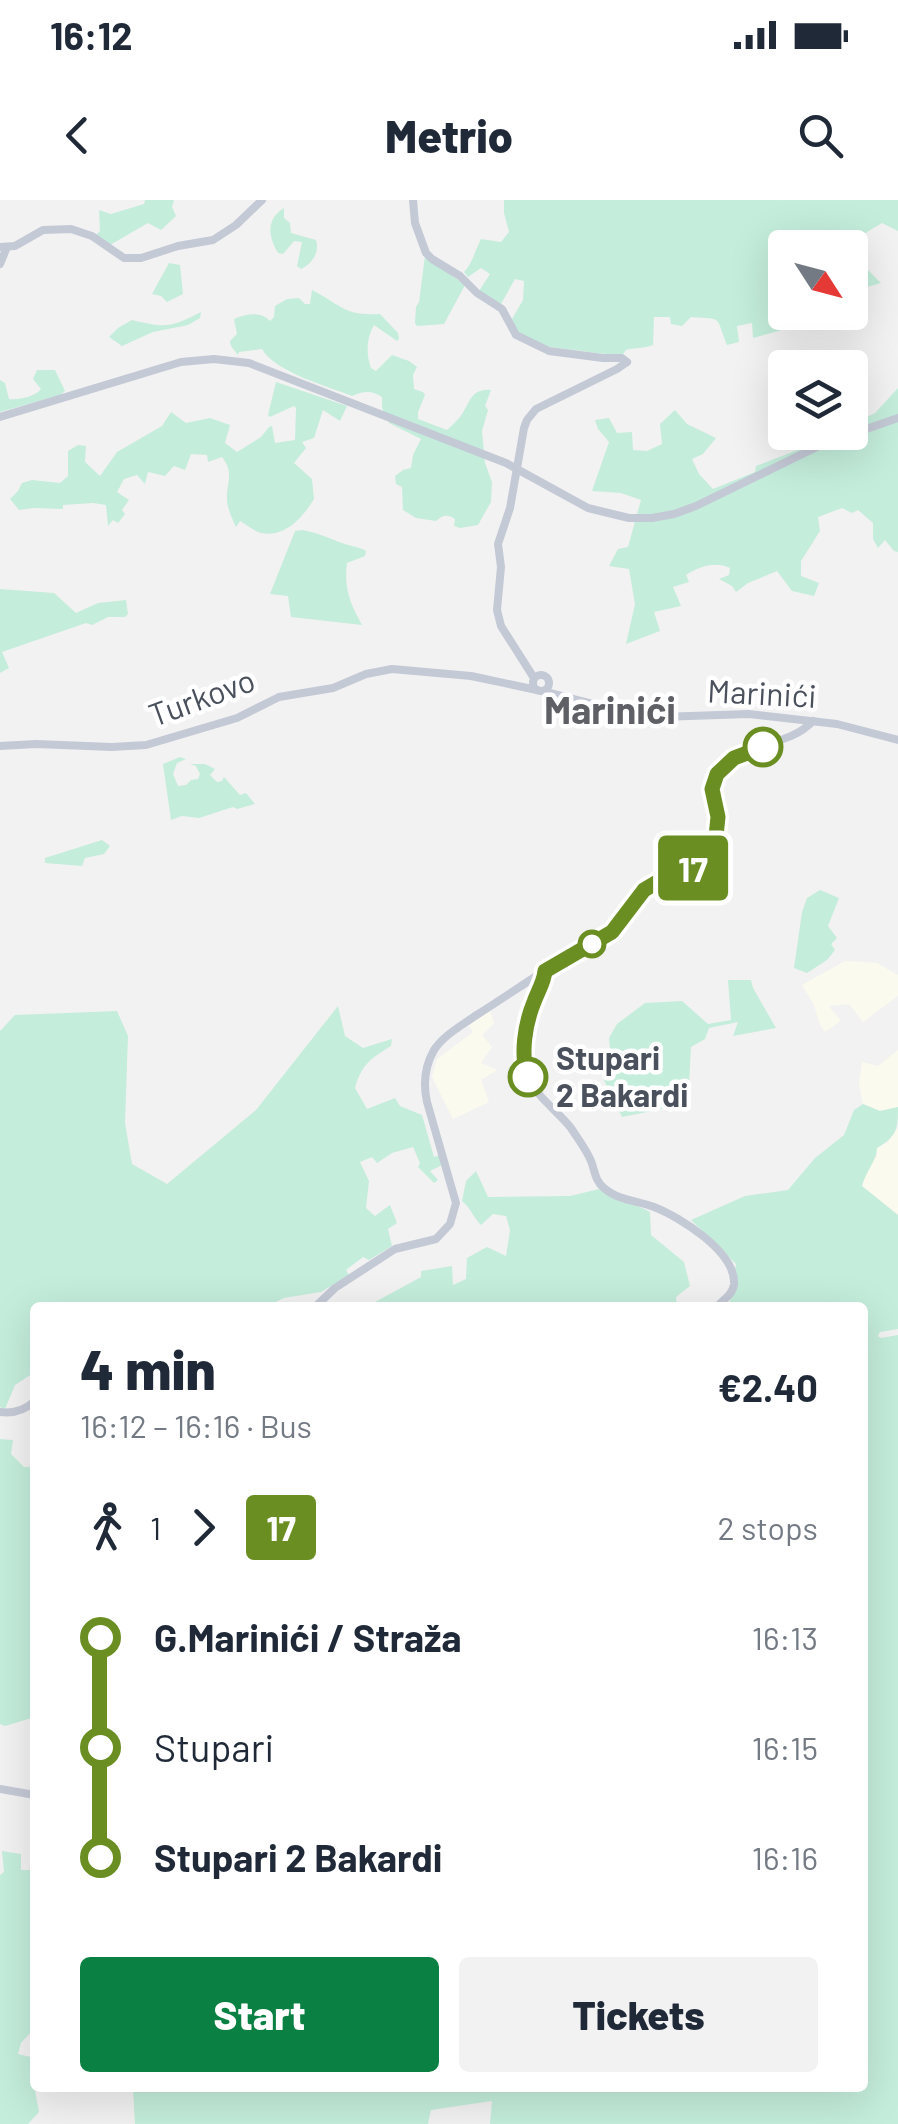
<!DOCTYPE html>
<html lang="en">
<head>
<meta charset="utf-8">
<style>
  body { margin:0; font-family:Barlow,sans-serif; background:#f2f2f3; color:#1f2937; height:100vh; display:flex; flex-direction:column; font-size:38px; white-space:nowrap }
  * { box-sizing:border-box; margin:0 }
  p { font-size:32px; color:#747a83 }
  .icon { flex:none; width:55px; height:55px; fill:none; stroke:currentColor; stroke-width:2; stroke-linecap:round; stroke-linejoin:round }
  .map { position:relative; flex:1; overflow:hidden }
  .drawer { position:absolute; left:30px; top:1102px; width:838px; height:790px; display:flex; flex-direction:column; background:#fff; border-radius:10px; box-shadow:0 10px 40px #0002 }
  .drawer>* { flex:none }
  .badge { padding:0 20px; border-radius:8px; font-size:35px; line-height:65px }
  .needle { width:65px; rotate:126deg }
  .controls { position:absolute; left:768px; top:30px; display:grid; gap:20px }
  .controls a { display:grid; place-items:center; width:100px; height:100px; border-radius:10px; background:#fff; box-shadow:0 10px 40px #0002; font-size:50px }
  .map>.badge { position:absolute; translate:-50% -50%; box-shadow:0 0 0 5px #fff }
  .legs { display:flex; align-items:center; gap:15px; height:110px; padding:0 50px; font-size:32px }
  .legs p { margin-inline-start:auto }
  .head { display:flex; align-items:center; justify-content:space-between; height:170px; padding:0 50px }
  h1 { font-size:55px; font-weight:800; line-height:75px }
  .action { display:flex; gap:20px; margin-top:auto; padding:20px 50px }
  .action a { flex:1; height:115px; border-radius:10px; background:#0b8043; color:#fff; font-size:40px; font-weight:800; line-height:115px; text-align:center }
  .action a+a { background:#f2f2f3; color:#1f2937 }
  ul { padding:0 50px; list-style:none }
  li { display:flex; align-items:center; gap:35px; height:110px; font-size:38px }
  li i { display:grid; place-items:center; width:15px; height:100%; margin:0 12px; background:currentColor }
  li i::after { content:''; width:25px; height:25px; margin:-12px; border:8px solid; border-radius:50%; background:#fff }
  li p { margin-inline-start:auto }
  li:first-child i { background:linear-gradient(#0000 50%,currentColor 0) }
  li:last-child i { background:linear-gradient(currentColor 50%,#0000 0) }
  .status { display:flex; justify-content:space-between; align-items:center; height:70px; padding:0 50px; background:#fff; direction:ltr }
  .status svg { height:28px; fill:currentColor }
  header { display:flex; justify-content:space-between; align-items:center; height:130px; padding:0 50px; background:#fff; font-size:45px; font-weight:800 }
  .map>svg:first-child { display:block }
  .commercial { fill:#fbfaee }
  .green { fill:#c4eddb }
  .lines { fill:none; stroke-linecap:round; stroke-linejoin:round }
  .secondary { stroke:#c4c9d6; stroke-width:8 }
  .line-1-casing { stroke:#fff; stroke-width:22 }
  .line-1 { stroke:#6b8e23; stroke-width:15 }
  .stop-1-dot { fill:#fff; stroke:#6b8e23; stroke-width:5 }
  .labels { text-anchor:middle; stroke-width:9; stroke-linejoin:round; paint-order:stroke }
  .street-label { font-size:32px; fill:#4a515d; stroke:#fff }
  .stop-label { font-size:32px; font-weight:bold; fill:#4a515d; stroke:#fff; text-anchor:start }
  .quarter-label { font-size:38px; font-weight:bold; fill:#5e6066; stroke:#fff }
</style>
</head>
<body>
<div class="status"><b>16:12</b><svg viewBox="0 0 49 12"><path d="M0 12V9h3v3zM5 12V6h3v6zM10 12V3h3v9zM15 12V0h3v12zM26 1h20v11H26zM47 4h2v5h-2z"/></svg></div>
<header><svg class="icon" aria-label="back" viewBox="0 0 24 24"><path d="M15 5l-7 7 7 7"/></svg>Metrio<svg class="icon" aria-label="search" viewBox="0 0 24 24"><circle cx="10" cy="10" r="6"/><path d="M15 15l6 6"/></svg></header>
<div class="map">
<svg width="898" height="1924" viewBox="0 0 898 1924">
  <rect width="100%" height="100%" fill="#f3f2f2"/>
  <!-- commercial -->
  <g class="commercial">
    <path d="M845,761L877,763L898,775V796L863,822L849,804L829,806L841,821L825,832L820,825L814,805L802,785Z"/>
    <path d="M490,811L494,823L482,835L492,847L481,863L497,870L481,880L489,902L453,919L432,877L437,859L473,832L469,825Z"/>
    <path d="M898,850V907L880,911L863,904L859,884L862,862L878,866Z"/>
    <path d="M898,928V1015L862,986L865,972L877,956V948L888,942Z"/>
  </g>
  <!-- green -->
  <g class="green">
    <path d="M145,0H174L172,7L176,16L161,30L148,23L110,45L96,35L100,31L99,10L111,14L144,4Z"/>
    <path d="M504,0H898V31L882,23L857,38C854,55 869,72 881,83L850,92V48H785V112L799,113L791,118L793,127L753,138L752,123L737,126L739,142L727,145C715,114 723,120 691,117L682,126L671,124L670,117H654L653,145C643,149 636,147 626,150L623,154C609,155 596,153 582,151C557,147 520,149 512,119L523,100L524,81L515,79L501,104L479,91L490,74L481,68L468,77L464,72C473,63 475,50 481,39L501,42L509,32L504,13Z"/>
    <path d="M284,8V18L290,23L291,33L316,40C320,52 312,64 301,69L297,66L302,42L294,41L283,54L278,53C268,36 266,19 284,8Z"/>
    <path d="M425,56L465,85L444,124L417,126L415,123L416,107L419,102Z"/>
    <path d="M169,63L180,65L183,94L167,102L161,96L152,94Z"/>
    <path d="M312,90C341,105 344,116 380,114L398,133L399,139L397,141L374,125C366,139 366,154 371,168L376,171L392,155L409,161L417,167L413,175L414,189L423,192L425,195L418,212V219L447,230C451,226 456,222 460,217C470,204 470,188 491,190L485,206L488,210L482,231L485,263L492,282L491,302L478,325L460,328L454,326L455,319C447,314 443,315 436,321L416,318L403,310L402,287L396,284L395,276L403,270L411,268L413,255L421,239L389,223L382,208V197C371,190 364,191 352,196C327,186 275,172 262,149L239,152L238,155L231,146L230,141L237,134L234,119C247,114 260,111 270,121L274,117L275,106L287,99L299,98L305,104H310Z"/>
    <path d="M201,112L200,118L188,125L153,132L122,146L109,137L118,128L132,120C165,128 170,128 201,112Z"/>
    <path d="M37,170H55L65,191L60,195L0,212V180L5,183L9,199C19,200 35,197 41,189L33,179Z"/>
    <path d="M276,182L347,206L340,221L323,210L314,238L302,242L306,248L294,263L312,279L314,299C303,317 285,338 261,333C254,331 247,325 240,321L236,327C232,318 228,310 227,301C226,281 235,274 222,257L208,262L207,255L191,254L185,270L174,266L165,276L148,272L145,284L137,275L124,279L117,292L129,300L122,310L125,314L118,323L113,320L108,326L106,305L93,303L63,305V309L34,308L19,310L10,299L18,291L22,283L32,280L60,283L68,276V251L78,245L86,246L85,262L100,276L117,252L162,226L171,212L186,223L210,218L230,225L225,243L237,252L261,237L269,227L272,226L275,243L295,240L296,208L294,206L270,217L268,215Z"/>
    <path d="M898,188V352L894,351L885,340L878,348L873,339V323L858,310L852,313L842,308L818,317L820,331L801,361V376L819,383L814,396L792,391L777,371L748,383L736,392L732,386L719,379L729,375L730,368C716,361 699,366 686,375L689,382L673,387L681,406L654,412L660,431L626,444L635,404L629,369L609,366L618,349L628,347L641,300L621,293L592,291L609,242L598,229L595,220L609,218L617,233L632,232L633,250L647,251L662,244L660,224L675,210L687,224L716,238L703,254L692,259L699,274L713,289L755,272L756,266L800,249L799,233L850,232V216L853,223L875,213Z"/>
    <path d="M303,330C317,333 327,337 339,342C349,346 357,346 366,351L365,356L347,363C344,390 350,402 362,425L291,417L288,396L270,394L295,331Z"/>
    <path d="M0,389L54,393L76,413L98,403L126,400L128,414L125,417H108L92,425L86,423L2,452L9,468L0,473Z"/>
    <path d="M180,557L186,559L177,563L173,574L178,586L186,585L191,580L198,579L200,574L196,566L190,564H205L215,569L210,575L217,582L222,581L224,577L240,595L246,593L255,604L237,609L233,607L199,618L182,616L171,620L163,564Z"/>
    <path d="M102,640L110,646L104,654L85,658L82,666L45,663V658Z"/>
    <path d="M820,690L839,698L828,726L837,738L831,744L835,750L827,760L807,773L794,768L802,712L807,698Z"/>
    <path d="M728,780H751L753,788L776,828L733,836L738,822L709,828L705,839L691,847L689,883L667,908L622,917L601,874L611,861L609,838L617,824L645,803L682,801L708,824L731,820Z"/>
    <path d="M338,806L345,836L363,848L392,839L391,846C370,859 362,864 355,888L367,909L395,898L400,906L422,915L434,957L440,955L442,965L430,971L438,980L434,983L418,967L420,963L413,947L392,953L377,963L372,957L360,962L369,981L366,1008L375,1016L390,1005L397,1023L388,1029L392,1046L369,1060L363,1057L346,1070L349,1075L321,1092L284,1098L265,1107L35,1108V1172L15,1185L5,1209L0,1207V831L15,815L117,811L128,836L125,923L132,964L167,984L256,910Z"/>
    <path d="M863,904L880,911L898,907C898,929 897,936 877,948C877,960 866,971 862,986L898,1015V1129L880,1132L878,1136L881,1138L898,1135V1924H490L492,1901L431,1910L428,1924H135L133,1888H862V1108L729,1107L736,1064L691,1020L745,996L788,990L815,958L844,935L854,910Z"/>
    <path d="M476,971L488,997L570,996L599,989C616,999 633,1003 650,1012L651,1035L684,1062L690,1086L676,1097L677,1107L364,1108L421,1077V1071L452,1066L453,1085L466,1079L467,1058L487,1047L506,1056L510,1030L506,1016L493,1014L481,1025C473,1017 470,1007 462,1001L466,981Z"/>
    <path d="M0,1239L13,1240L11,1254L24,1267H35V1517L5,1526L0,1524Z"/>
    <path d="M2,1651L21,1654V1670H35V1828L21,1843L18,1854L35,1858L34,1885L39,1912L28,1924H0V1675L4,1672Z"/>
  </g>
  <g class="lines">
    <!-- secondary -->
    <g class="secondary">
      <path d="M413,0L415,23L426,53L432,59L460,76L477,93L502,109L516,135L549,151L603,158H622L627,162"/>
      <path d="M0,47L15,46L43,30L71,29L92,36L124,58H141L178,46L213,40L236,25L262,0"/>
      <path d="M0,64L7,47"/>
      <path d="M0,217L181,162L214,159L249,163L506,263L588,308L629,318H652L674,314L696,306L823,244L898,218"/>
      <circle cx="541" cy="483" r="8"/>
      <path d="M534,478L501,426L497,410L501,367L498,344L510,308L524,228L527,220L536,209L617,169L627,162"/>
      <path d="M543,491L636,515L660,517L749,514L837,524L898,540"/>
      <path d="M0,546L36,544L112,547L146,545L237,518L279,497L333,488L366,474L392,469L471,476L537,490"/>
      <path d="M545,771C545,784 536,794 532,807C526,824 521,849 524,868C528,890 557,910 571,928C578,939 586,949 591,961C595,971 595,981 604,988C617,1000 638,1001 654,1007C680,1017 736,1052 734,1084C733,1095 722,1100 716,1108"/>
      <path d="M314,1108L335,1088L395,1049L436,1039L450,1024L456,1003L427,902C423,884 425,866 434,850C444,835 461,826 475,816C499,801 522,785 546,770C567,757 593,748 612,732C624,722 628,706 639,694C664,667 697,686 715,637C726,606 698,586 731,560C755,541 789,546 813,521"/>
      <path d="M0,1212C14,1214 25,1210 35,1201"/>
      <path d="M0,1589L35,1595"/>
    </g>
  </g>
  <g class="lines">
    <defs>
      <path id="line-1" d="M528,877C520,855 525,824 534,802C538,791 544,782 545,771L612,732L644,690L659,681L682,674L698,664L716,636L718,617L712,589L717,574L734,558L763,547"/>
    </defs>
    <!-- line-1 casing -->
    <use href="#line-1" class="line-1-casing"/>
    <!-- line-1 -->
    <use href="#line-1" class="line-1"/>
  </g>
  <!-- markers -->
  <g class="stop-1-dot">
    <circle cx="763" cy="547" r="18"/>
    <circle cx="592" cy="744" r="12"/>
    <circle cx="528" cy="877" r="18"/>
  </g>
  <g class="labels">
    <!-- street labels -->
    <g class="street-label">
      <text transform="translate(762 494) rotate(3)" y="11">Marinići</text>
      <text transform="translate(202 498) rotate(-20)" y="11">Turkovo</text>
    </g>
    <!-- stop labels -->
    <g class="stop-label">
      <text x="556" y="870">Stupari<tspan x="556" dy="37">2 Bakardi</tspan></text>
    </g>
    <!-- quarter labels -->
    <g class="quarter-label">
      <text x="610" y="524">Marinići</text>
    </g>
  </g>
</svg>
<div class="controls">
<a><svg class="needle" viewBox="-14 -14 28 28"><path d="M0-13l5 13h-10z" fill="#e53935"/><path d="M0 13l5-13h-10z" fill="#747a83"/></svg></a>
<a><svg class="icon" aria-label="layers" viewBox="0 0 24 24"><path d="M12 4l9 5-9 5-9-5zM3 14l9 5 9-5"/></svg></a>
</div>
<b class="badge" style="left:693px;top:668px;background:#6b8e23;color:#fff">17</b>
<section class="drawer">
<div class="head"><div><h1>4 min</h1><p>16:12 – 16:16 · Bus</p></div><b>€2.40</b></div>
<div class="legs"><svg class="icon" aria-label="walk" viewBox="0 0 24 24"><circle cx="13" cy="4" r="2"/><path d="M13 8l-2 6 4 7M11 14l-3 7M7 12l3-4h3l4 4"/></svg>1<svg class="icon" aria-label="forward" viewBox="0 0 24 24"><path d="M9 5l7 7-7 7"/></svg><b class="badge" style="background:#6b8e23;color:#fff">17</b><p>2 stops</p></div>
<ul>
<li><i style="color:#6b8e23"></i><b>G.Marinići / Straža</b><p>16:13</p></li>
<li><i style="color:#6b8e23"></i><span>Stupari</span><p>16:15</p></li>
<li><i style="color:#6b8e23"></i><b>Stupari 2 Bakardi</b><p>16:16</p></li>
</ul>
<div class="action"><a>Start</a><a>Tickets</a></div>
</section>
</div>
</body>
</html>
